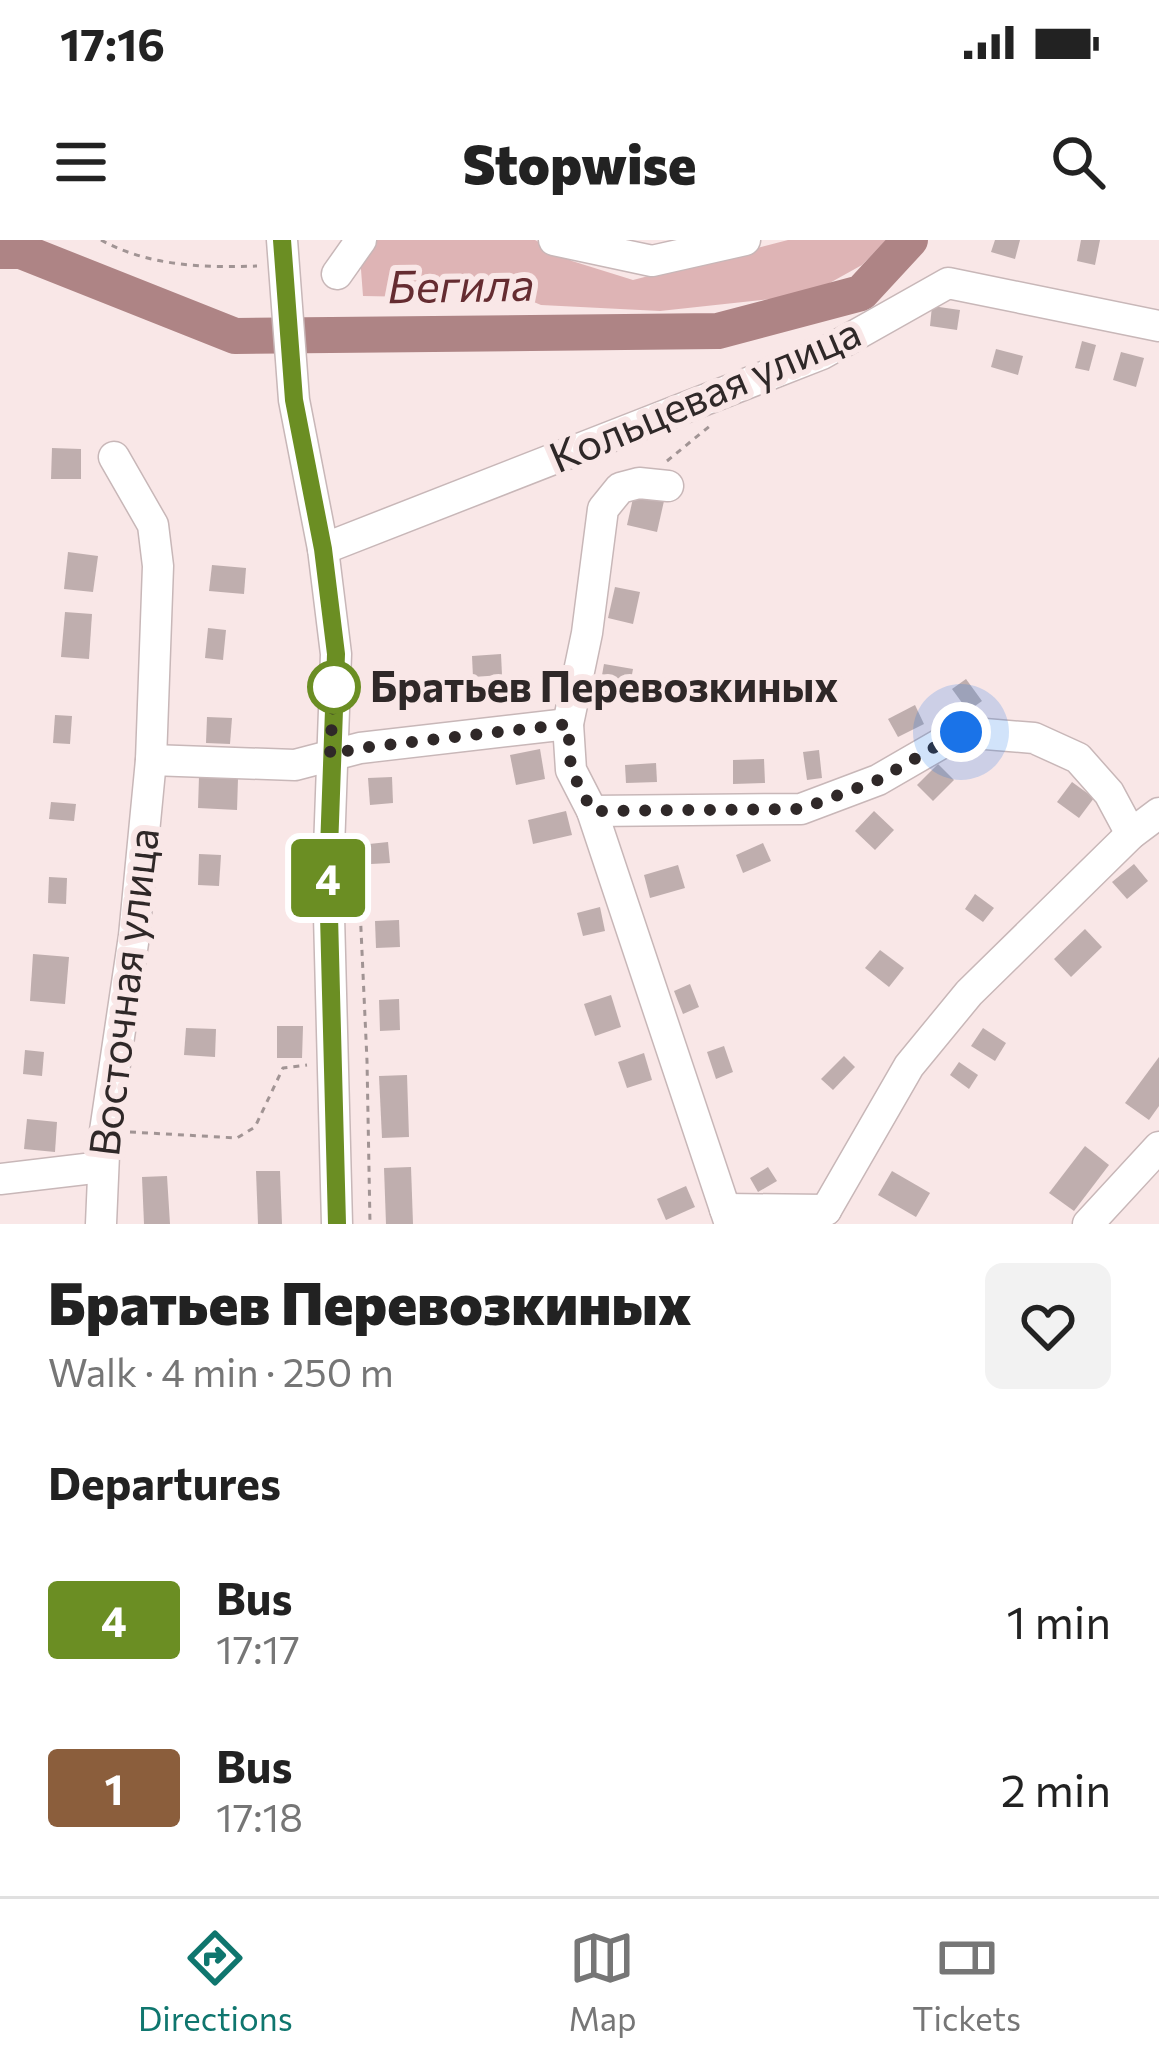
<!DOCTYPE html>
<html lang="en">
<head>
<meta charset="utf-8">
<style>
  body { margin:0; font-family:Commissioner,sans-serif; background:#f2f2f2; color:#222; height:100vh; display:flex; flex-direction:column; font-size:45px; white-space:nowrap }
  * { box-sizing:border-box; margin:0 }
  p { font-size:39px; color:#767676 }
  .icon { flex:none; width:66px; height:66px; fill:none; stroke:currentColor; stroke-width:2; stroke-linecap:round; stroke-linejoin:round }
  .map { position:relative; height:984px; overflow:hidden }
  .panel { display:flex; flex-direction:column; background:#fff; flex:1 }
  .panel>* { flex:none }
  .badge { padding:0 24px; border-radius:9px; font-size:42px; line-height:78px }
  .you { position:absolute; width:60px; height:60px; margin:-30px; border:9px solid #fff; border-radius:50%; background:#1a73e8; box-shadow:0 0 0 18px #1a73e833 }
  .map>.badge { position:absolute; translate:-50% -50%; box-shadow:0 0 0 6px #fff }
  h2 { padding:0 48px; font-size:45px; line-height:108px }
  .round { display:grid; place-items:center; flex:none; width:126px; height:126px; border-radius:18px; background:#f2f2f2 }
  .overview { display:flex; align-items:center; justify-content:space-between; height:204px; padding:0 48px }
  h1 { font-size:57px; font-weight:800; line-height:90px }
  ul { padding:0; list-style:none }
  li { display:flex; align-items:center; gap:36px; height:168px; padding:0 48px }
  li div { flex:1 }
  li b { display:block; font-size:45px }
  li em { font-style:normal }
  li .badge { min-width:132px; font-weight:700; text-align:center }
  .status { display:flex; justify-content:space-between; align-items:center; height:84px; padding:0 60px; background:#fff; direction:ltr }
  .status svg { height:33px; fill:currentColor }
  header { display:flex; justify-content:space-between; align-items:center; height:156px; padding:0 48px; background:#fff; font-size:54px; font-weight:800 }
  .tabs { display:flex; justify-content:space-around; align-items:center; height:168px; border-top:3px solid #e0e0e0; background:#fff; font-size:33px; color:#767676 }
  .tabs a { display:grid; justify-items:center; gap:6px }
  .tabs .on { color:#0f766e }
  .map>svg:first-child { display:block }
  .green { fill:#deb4b5 }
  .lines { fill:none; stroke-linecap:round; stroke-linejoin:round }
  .river { stroke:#ae8485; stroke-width:36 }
  .building { fill:#bfaeae }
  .minor-casing { stroke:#c8b7b8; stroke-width:33 }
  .path { stroke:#a19494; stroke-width:3; stroke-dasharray:6 6; stroke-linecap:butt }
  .minor { stroke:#fff; stroke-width:30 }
  .line-casing { stroke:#fff; stroke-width:27 }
  .line { stroke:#6b8e23; stroke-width:18 }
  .walk { stroke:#2f2828; stroke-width:12; stroke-dasharray:0 21.6 }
  .stop-dot { fill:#fff; stroke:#6b8e23; stroke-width:6 }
  .labels { text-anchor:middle; stroke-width:12; stroke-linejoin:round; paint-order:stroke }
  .street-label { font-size:42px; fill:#2f2828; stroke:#f9e7e7 }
  .stop-label { font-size:42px; font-weight:bold; fill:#2f2828; stroke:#f9e7e7; text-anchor:start }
  .water-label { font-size:45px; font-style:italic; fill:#652c31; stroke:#f9e7e7 }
</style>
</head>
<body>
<div class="status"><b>17:16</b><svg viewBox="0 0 49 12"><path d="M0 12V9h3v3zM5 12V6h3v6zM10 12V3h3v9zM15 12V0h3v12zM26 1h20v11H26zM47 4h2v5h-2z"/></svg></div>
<header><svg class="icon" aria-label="menu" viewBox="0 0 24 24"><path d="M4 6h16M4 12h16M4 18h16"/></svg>Stopwise<svg class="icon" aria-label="search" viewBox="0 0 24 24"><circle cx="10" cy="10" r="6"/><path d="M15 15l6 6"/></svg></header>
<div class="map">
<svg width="1159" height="984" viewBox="0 0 1159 984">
  <rect width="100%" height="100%" fill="#f9e7e7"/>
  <!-- green -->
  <path class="green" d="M362,0H535L572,21L633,40L788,0H886L862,25L808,55L660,71L541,65L481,40L449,44L415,57L363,56L359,3Z"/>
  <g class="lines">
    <!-- river -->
    <path class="river" d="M0,11H21L235,96L718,91L861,53L910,0"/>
  </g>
  <!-- building -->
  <g class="building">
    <path d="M995,0H1020L1015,19L991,12Z"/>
    <path d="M1081,0H1100L1095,25L1077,21Z"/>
    <path d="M932,66L960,70L957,90L930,86Z"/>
    <path d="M1082,101L1096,105L1089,131L1075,128Z"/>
    <path d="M996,109L1023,116L1018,135L991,127Z"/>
    <path d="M1121,112L1144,118L1136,147L1113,140Z"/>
    <path d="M52,208L81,209V239H51Z"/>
    <path d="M634,254L664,261L657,292L627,285Z"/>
    <path d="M68,312L98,316L93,352L64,349Z"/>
    <path d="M212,325L246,328L244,354L209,351Z"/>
    <path d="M615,347L640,352L633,384L608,378Z"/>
    <path d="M65,372L92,374L89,419L61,417Z"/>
    <path d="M208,388L226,390L223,420L205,418Z"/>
    <path d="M501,414L502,435L473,437L472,416Z"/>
    <path d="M604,424L633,429L627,462L598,457Z"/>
    <path d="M966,439L982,461L968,471L952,449Z"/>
    <path d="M915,465L924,484L898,497L888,479Z"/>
    <path d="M55,475L72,476L70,504L53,503Z"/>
    <path d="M207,477L232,478L230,504L206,503Z"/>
    <path d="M540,509L545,539L516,545L510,515Z"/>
    <path d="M819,510L822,538L807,540L803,512Z"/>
    <path d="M764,519L765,543L733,544V520Z"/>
    <path d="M656,523L657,542L626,543L625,525Z"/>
    <path d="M938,524L954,540L933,561L917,545Z"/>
    <path d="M199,537L238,539L237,570L198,568Z"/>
    <path d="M392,537L393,563L370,565L368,538Z"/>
    <path d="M1072,542L1094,558L1079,578L1057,562Z"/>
    <path d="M51,562L76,564L74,581L49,579Z"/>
    <path d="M566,571L572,595L533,604L528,580Z"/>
    <path d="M874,571L894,590L875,610L855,591Z"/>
    <path d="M388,602L390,623L371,624L369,604Z"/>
    <path d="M763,603L771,621L743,633L736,615Z"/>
    <path d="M199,614L221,615L219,646L198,645Z"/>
    <path d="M1134,624L1148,641L1127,659L1112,642Z"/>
    <path d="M678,625L685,648L650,658L644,635Z"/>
    <path d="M49,637L67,638L66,664L48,663Z"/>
    <path d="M975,654L994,668L983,682L965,669Z"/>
    <path d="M600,667L605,691L583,696L577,673Z"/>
    <path d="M399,680L400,707L376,708L375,681Z"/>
    <path d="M1085,689L1102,707L1071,737L1054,719Z"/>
    <path d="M880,710L904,728L889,747L865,728Z"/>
    <path d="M33,714L69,717L65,764L30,761Z"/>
    <path d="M690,744L699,767L683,774L674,751Z"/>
    <path d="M611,755L621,787L595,796L584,764Z"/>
    <path d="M399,759L400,790L380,791L379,760Z"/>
    <path d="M277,786H303L302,818H277Z"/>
    <path d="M186,788L216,789L215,817L184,815Z"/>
    <path d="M983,788L1006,803L995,821L971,806Z"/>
    <path d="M724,806L733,832L716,839L707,812Z"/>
    <path d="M25,810L44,812L42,836L23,834Z"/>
    <path d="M644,813L652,840L627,848L618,822Z"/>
    <path d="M844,816L855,827L833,850L821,839Z"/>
    <path d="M1159,817V866L1149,880L1125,863Z"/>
    <path d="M959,822L978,835L969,849L950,835Z"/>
    <path d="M407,835L409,897L382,898L379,836Z"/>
    <path d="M27,879L57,882L55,912L24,909Z"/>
    <path d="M1085,906L1109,925L1074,971L1049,953Z"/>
    <path d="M411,927L413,984H386L384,928Z"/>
    <path d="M768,927L777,941L758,952L750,938Z"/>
    <path d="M256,931H280L282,984H258Z"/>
    <path d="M892,931L930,953L916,977L878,955Z"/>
    <path d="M167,936L170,984H144L142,937Z"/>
    <path d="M686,946L695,967L666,980L657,959Z"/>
  </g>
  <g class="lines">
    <defs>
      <g id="minor">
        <path d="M282,0L294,160L323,309L336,414L328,637L337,984"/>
        <path d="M554,0L652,21L745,0"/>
        <path d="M337,34L361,0"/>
        <path d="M668,246L639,243L620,248L603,269L587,393L568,484L571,530L592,571L730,984"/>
        <path d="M323,309L822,114L948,43L1159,86"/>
        <path d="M151,520L295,525L360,508L568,484"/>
        <path d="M592,571L801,569L878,540L961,492L1034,498L1078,518L1109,553L1131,594"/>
        <path d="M0,939L102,927"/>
        <path d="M725,969L826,970"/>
        <path d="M826,970L909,826L969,753L1131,594L1159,573"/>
        <path d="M101,984L105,891L134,696L151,520L158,326L153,285L114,217"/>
        <path d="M1088,984L1159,907"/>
      </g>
    </defs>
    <!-- minor casing -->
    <use href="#minor" class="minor-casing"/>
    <!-- path -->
    <g class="path">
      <path d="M101,0C148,26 204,28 257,26"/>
      <path d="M667,221L711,185"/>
      <path d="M357,602L367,821L370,984"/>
      <path d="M130,892L237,898L255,887L283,828L307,825"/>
    </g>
    <!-- minor -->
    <use href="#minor" class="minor"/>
  </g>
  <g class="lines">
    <defs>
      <path id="line" d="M282,0L294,160L323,309L336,414L328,637L337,984"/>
    </defs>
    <!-- line casing -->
    <use href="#line" class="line-casing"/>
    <!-- line -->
    <use href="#line" class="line"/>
    <!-- walk -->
    <path class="walk" d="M334,447L330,515L360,508L568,484L571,530L592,571L802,569L878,540L961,492"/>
  </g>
  <!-- markers -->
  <circle class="stop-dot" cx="334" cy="447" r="24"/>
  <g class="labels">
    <!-- street labels -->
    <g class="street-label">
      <text transform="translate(705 155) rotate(-23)" y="15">Кольцевая улица</text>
      <text transform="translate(124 752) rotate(-83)" y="15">Восточная улица</text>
    </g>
    <!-- stop labels -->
    <g class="stop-label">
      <text x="370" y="462">Братьев Перевозкиных</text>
    </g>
    <!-- water labels -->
    <g class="water-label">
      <text transform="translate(461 46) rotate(-1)" y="16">Бегила</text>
    </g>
  </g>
</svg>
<div class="you" style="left:961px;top:492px"></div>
<b class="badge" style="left:328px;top:638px;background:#6b8e23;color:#fff">4</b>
</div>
<section class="panel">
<div class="overview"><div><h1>Братьев Перевозкиных</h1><p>Walk · 4 min · 250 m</p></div><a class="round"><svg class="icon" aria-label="heart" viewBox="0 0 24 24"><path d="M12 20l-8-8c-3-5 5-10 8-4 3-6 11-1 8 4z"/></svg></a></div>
<h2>Departures</h2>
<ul>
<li><span class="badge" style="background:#6b8e23;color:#fff">4</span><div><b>Bus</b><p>17:17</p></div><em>1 min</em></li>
<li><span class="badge" style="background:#8b5e3c;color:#fff">1</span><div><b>Bus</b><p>17:18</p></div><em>2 min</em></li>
</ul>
</section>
<nav class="tabs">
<a class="on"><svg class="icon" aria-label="directions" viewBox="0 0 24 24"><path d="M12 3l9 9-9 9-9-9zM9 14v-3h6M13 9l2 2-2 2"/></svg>Directions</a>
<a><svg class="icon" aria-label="map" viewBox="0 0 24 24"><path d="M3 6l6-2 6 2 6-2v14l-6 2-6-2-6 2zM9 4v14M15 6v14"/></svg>Map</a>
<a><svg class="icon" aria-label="tickets" viewBox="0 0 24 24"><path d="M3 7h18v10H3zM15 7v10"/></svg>Tickets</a>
</nav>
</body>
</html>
